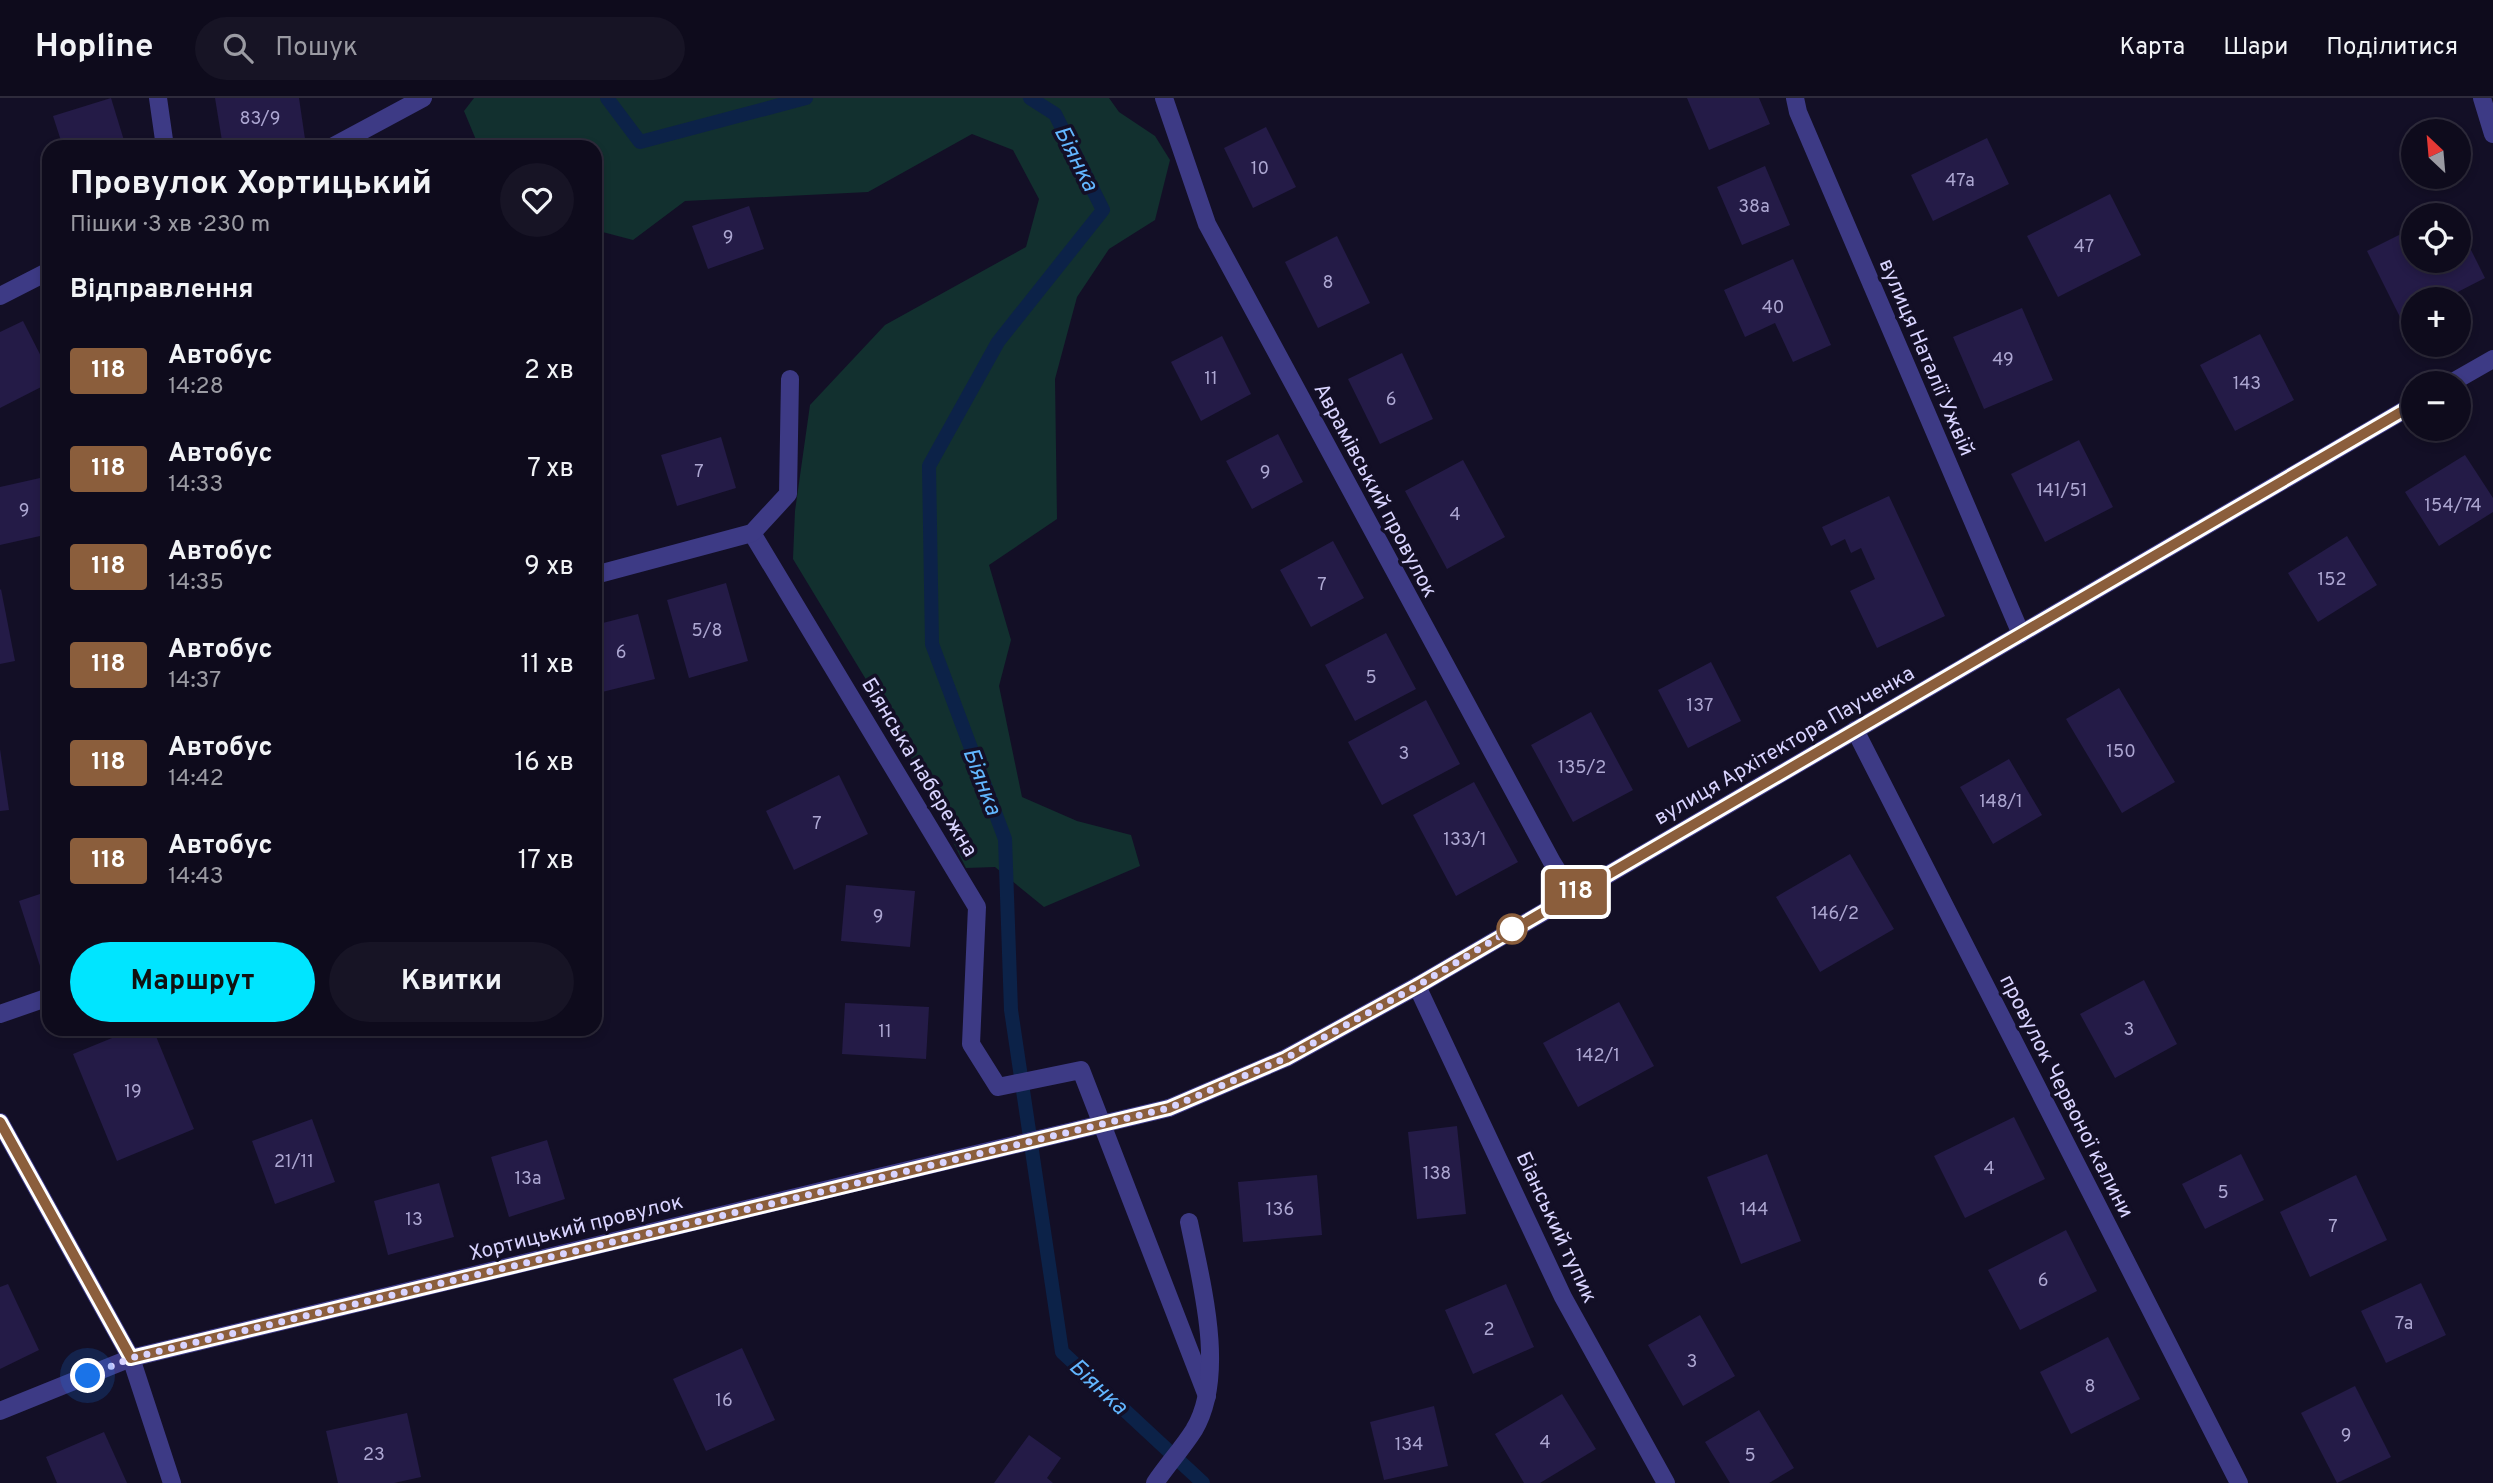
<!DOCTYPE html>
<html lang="uk">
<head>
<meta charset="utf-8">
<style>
  body { margin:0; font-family:Overpass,sans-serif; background:#171425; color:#f1f3f6; height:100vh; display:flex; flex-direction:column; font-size:26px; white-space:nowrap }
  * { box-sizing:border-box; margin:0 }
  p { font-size:23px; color:#9b9ba3 }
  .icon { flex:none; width:38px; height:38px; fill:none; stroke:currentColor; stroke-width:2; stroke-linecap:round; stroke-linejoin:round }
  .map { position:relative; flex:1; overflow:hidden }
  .sheet { position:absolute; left:42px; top:42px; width:560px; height:896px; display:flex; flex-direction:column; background:#0e0b1c; border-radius:21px; box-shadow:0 4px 10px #0003,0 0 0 2px #2e2b3b }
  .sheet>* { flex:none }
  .badge { padding:0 14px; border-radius:5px; font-size:24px; line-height:46px }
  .needle { width:46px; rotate:334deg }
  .controls { position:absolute; left:2401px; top:21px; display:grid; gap:14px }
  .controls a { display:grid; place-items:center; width:70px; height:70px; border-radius:50%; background:#0e0b1c; box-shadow:0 4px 10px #0003,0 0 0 2px #2e2b3b; font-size:35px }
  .you { position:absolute; width:35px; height:35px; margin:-18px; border:5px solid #fff; border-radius:50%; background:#1a73e8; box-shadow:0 0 0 10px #1a73e833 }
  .map>.badge { position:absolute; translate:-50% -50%; box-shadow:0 0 0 4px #fff }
  h2 { padding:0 28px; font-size:26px; line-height:63px }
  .round { display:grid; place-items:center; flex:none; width:74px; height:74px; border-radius:37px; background:#171425 }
  .summary { display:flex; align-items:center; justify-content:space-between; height:119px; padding:0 28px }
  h1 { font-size:33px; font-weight:700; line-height:52px }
  .cta { display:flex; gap:14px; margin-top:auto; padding:14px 28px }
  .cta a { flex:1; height:80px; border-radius:42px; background:#00e5ff; color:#111; font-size:28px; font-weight:700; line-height:80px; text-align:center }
  .cta a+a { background:#171425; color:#f1f3f6 }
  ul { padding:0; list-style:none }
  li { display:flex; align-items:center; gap:21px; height:98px; padding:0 28px }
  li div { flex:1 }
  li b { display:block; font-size:26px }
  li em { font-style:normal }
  li .badge { min-width:77px; font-weight:700; text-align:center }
  header { display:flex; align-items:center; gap:42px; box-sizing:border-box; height:98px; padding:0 35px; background:#0e0b1c; border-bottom:2px solid #2e2b3b }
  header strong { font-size:33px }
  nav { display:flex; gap:38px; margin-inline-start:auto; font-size:24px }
  .search { width:490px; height:63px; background:#171425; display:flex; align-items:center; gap:18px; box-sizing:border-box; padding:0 24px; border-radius:38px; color:#9b9ba3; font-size:26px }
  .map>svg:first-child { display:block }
  .green { fill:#12302f }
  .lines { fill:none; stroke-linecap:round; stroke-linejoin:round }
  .stream { stroke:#0c2248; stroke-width:14 }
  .building { fill:#241b47 }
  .minor { stroke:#3d3a85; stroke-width:18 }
  .minor-bridge { stroke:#3d3a85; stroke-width:18 }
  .line-casing { stroke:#fff; stroke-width:16 }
  .line { stroke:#8b5e3c; stroke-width:10 }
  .walk { stroke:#d9d4ff; stroke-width:7; stroke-dasharray:0 12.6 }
  .stop-dot { fill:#fff; stroke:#8b5e3c; stroke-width:3.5 }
  .labels { text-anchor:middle; stroke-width:7; stroke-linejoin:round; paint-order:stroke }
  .number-label { font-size:18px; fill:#aca6d1 }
  .street-label { font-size:21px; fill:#d9d4ff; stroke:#130f26 }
  .water-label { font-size:23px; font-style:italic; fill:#62b6ff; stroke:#130f26 }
</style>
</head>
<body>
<header>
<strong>Hopline</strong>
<div class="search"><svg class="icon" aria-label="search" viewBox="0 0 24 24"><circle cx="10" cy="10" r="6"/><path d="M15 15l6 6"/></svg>Пошук</div>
<nav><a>Карта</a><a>Шари</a><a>Поділитися</a></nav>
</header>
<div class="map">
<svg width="2493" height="1385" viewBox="0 0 2493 1385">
  <rect width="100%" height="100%" fill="#130f26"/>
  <!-- green -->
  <path class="green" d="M474,0H1109L1119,14L1155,38L1170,62L1155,122L1109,151L1077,199L1055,281L1057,421L989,467L1011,542L999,588L1022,699L1077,723L1131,737L1140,768L1044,809L995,769L966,770L899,636L793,461L795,413L810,307L885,227L1026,149L1039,101L1013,52L972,36L868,94L685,103L633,142L595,132V49H479L464,13Z"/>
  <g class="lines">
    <!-- stream -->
    <g class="stream">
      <path d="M607,0L640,44L806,0"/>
      <path d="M1030,0L1055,16L1103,112L998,244L929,368L932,546L1005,741L1011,912L1062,1254L1203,1385"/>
    </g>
  </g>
  <!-- building -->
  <g class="building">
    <path d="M111,0L126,49H63L53,18Z"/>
    <path d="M215,0H299L305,41L253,49H223Z"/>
    <path d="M1687,0H1759L1770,26L1709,52Z"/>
    <path d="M1266,29L1296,89L1253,110L1224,50Z"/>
    <path d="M1987,40L2009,86L1933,123L1911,77Z"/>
    <path d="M1765,68L1790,127L1742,147L1717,89Z"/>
    <path d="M2110,96L2141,157L2058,199L2027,138Z"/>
    <path d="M749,108L764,151L708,171L692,128Z"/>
    <path d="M2450,111L2453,117H2438Z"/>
    <path d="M2459,128L2485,180L2444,201H2413V217L2402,223L2367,153L2413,130V163H2459Z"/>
    <path d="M1337,138L1370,205L1318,230L1285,164Z"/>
    <path d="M1793,161L1831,247L1793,264L1775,225L1745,239L1724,192Z"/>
    <path d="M2022,210L2053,282L1984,311L1953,239Z"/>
    <path d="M23,223L49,274V285L0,310V234Z"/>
    <path d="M2260,236L2294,302L2235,333L2200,267Z"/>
    <path d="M1222,238L1251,296L1201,323L1171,264Z"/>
    <path d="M1402,255L1433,321L1380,346L1348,281Z"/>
    <path d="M1278,336L1303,384L1252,411L1226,363Z"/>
    <path d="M721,339L736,390L677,408L661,357Z"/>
    <path d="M2079,342L2113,409L2045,444L2011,376Z"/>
    <path d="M2465,357L2493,400V414L2439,448L2405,394Z"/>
    <path d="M1463,362L1505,439L1447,471L1405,393Z"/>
    <path d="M49,378V436L0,447V389Z"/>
    <path d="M1889,398L1945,518L1877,550L1850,493L1875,481L1861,450L1851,455L1845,441L1831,448L1822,429Z"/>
    <path d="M2347,438L2377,487L2318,524L2288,475Z"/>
    <path d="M1333,443L1364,500L1311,529L1280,472Z"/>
    <path d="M726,485L748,563L689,580L667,502Z"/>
    <path d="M1,491L15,563L0,566V492Z"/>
    <path d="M638,516L655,581L598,595L595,583V527Z"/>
    <path d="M1386,535L1416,591L1355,623L1325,567Z"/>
    <path d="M1711,564L1741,623L1688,650L1658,592Z"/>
    <path d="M2119,590L2175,684L2122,715L2066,621Z"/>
    <path d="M1426,602L1460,666L1382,707L1348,644Z"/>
    <path d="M1591,614L1633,692L1573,724L1531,647Z"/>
    <path d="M0,651L9,712L0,713Z"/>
    <path d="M2009,661L2042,717L1993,746L1960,689Z"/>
    <path d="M839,677L868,736L794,772L766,713Z"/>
    <path d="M1474,684L1518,764L1456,798L1413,717Z"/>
    <path d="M1850,756L1894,831L1820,874L1776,799Z"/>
    <path d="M846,787L915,793L910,849L841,843Z"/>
    <path d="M49,793V865L40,868L19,803Z"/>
    <path d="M2144,882L2177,946L2115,980L2080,916Z"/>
    <path d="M1619,904L1654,968L1578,1009L1543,945Z"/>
    <path d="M845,905L929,909L926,961L842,956Z"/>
    <path d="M134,931H153L194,1031L117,1063L73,956Z"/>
    <path d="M2014,1019L2045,1081L1965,1120L1934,1058Z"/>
    <path d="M312,1021L335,1084L275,1106L252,1043Z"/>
    <path d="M1457,1028L1466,1116L1417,1121L1408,1034Z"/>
    <path d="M547,1042L565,1101L509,1119L491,1059Z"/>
    <path d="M1767,1056L1801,1143L1741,1166L1707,1079Z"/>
    <path d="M2241,1056L2264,1102L2205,1131L2182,1086Z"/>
    <path d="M1317,1077L1322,1137L1243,1144L1238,1084Z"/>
    <path d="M2356,1077L2387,1142L2310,1179L2280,1114Z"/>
    <path d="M439,1085L454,1139L388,1157L374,1103Z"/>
    <path d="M2066,1132L2097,1193L2020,1232L1988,1172Z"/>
    <path d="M2421,1185L2446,1237L2386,1265L2361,1213Z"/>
    <path d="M8,1186L39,1252L0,1271V1189Z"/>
    <path d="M1506,1186L1534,1249L1473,1276L1445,1212Z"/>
    <path d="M1700,1217L1735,1278L1683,1308L1648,1247Z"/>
    <path d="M2108,1239L2140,1301L2071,1336L2040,1274Z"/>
    <path d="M742,1250L775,1322L706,1353L673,1281Z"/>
    <path d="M2355,1288L2391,1359L2337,1385L2301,1315Z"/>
    <path d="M1562,1296L1596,1351L1540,1385H1524L1495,1336Z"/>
    <path d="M1434,1308L1448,1368L1384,1382L1370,1324Z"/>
    <path d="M1759,1312L1794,1370L1769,1385H1730L1705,1344Z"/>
    <path d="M407,1315L421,1379L394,1385H338L326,1333Z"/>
    <path d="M104,1334L127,1385H57L46,1359Z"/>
    <path d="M1029,1337L1061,1360L1047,1380L1053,1385H994Z"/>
  </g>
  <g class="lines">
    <!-- minor -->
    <g class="minor">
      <path d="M158,0L165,49"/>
      <path d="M1164,0L1207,126L1552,764L1572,796"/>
      <path d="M1795,0L1798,14L2021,536"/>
      <path d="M2482,0L2493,36"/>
      <path d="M332,49L423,0"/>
      <path d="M0,198L49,173"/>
      <path d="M2451,285L2493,261"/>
      <path d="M752,435L977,809L971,946L998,989L1081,972L1207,1298"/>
      <path d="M595,477L752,435L788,396L790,281"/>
      <path d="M1855,632L2239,1385"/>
      <path d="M1417,888L1563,1199L1666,1385"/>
      <path d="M0,916L49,899"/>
      <path d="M1169,1010L1286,960L1417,888L2413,307"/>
      <path d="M0,1024L131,1260L172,1385"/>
      <path d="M0,1313L131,1260L862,1083"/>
      <path d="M1155,1385C1167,1367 1182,1351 1194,1332C1227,1277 1201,1183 1189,1124"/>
    </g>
    <!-- minor-bridge -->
    <path class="minor-bridge" d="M862,1083L1169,1010"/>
  </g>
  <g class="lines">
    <defs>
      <path id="line" d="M0,1024L131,1260L1169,1010L1286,960L1417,888L2413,307"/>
    </defs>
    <!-- line casing -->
    <use href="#line" class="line-casing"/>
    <!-- line -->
    <use href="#line" class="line"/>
    <!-- walk -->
    <path class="walk" d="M88,1278L131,1260L1169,1010L1286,960L1417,888L1512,831"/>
  </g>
  <!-- markers -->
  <circle class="stop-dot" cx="1512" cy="831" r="14"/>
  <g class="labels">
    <!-- number labels -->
    <g class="number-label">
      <text x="260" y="26">83/9</text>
      <text x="1260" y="76">10</text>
      <text x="1960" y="88">47а</text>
      <text x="1754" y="114">38а</text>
      <text x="728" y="145">9</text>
      <text x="2084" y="154">47</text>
      <text x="1328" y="190">8</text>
      <text x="1773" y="215">40</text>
      <text x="2003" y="267">49</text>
      <text x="1211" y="286">11</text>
      <text x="2247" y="291">143</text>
      <text x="1391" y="307">6</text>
      <text x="699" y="379">7</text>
      <text x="1265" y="380">9</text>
      <text x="2062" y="398">141/51</text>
      <text x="2453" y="413">154/74</text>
      <text x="24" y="418">9</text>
      <text x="1455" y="422">4</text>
      <text x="2332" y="487">152</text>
      <text x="1322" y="492">7</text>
      <text x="707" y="538">5/8</text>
      <text x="621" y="560">6</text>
      <text x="1371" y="585">5</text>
      <text x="1700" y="613">137</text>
      <text x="2121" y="659">150</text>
      <text x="1404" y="661">3</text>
      <text x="1582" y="675">135/2</text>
      <text x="2001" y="709">148/1</text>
      <text x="817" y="731">7</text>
      <text x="1465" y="747">133/1</text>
      <text x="1835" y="821">146/2</text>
      <text x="878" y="824">9</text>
      <text x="2129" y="937">3</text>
      <text x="885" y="939">11</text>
      <text x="1598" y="963">142/1</text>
      <text x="133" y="999">19</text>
      <text x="294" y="1069">21/11</text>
      <text x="1989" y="1076">4</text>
      <text x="1437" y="1081">138</text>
      <text x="528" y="1086">13а</text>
      <text x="2223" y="1100">5</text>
      <text x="1280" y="1117">136</text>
      <text x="1754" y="1117">144</text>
      <text x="414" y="1127">13</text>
      <text x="2333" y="1134">7</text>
      <text x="2043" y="1188">6</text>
      <text x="2404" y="1231">7а</text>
      <text x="1489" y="1237">2</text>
      <text x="1692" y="1269">3</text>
      <text x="2090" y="1294">8</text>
      <text x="724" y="1308">16</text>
      <text x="2346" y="1343">9</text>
      <text x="1545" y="1350">4</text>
      <text x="1409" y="1352">134</text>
      <text x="374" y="1362">23</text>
      <text x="1750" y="1363">5</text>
    </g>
    <!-- street labels -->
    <g class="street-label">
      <text transform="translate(1927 259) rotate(67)" y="7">вулиця Наталії Ужвій</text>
      <text transform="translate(1376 392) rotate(62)" y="7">Аврамівський провулок</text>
      <text transform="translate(1784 647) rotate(-30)" y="7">вулиця Архітектора Паученка</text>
      <text transform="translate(920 669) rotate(59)" y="7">Біянська набережна</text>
      <text transform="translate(2067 998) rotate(63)" y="7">провулок Червоної калини</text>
      <text transform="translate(576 1129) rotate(-14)" y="7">Хортицький провулок</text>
      <text transform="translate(1557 1129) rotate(65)" y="7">Біанський тупик</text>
    </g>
    <!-- water labels -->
    <g class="water-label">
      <text transform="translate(1077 60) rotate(63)" y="8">Біянка</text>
      <text transform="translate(983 683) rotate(69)" y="8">Біянка</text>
      <text transform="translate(1099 1288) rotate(43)" y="8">Біянка</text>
    </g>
  </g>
</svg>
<div class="controls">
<a><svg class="needle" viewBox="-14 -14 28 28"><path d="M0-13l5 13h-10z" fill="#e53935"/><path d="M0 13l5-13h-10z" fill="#9b9ba3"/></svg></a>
<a><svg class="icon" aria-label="locate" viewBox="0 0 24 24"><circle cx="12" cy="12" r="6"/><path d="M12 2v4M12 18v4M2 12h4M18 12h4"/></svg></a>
<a>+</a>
<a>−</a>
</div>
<div class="you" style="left:88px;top:1278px"></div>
<b class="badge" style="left:1576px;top:794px;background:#8b5e3c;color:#fff">118</b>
<section class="sheet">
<div class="summary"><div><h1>Провулок Хортицький</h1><p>Пішки · 3 хв · 230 m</p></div><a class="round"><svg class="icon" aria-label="heart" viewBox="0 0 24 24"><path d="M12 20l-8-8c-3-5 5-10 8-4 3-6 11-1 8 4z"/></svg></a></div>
<h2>Відправлення</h2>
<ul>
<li><span class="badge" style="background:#8b5e3c;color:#fff">118</span><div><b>Автобус</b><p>14:28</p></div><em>2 хв</em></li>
<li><span class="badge" style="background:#8b5e3c;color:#fff">118</span><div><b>Автобус</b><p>14:33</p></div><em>7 хв</em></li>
<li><span class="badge" style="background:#8b5e3c;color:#fff">118</span><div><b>Автобус</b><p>14:35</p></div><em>9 хв</em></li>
<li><span class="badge" style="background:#8b5e3c;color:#fff">118</span><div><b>Автобус</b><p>14:37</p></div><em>11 хв</em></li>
<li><span class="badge" style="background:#8b5e3c;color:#fff">118</span><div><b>Автобус</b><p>14:42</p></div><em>16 хв</em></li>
<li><span class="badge" style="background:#8b5e3c;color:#fff">118</span><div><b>Автобус</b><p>14:43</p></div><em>17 хв</em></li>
</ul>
<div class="cta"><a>Маршрут</a><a>Квитки</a></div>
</section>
</div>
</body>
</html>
